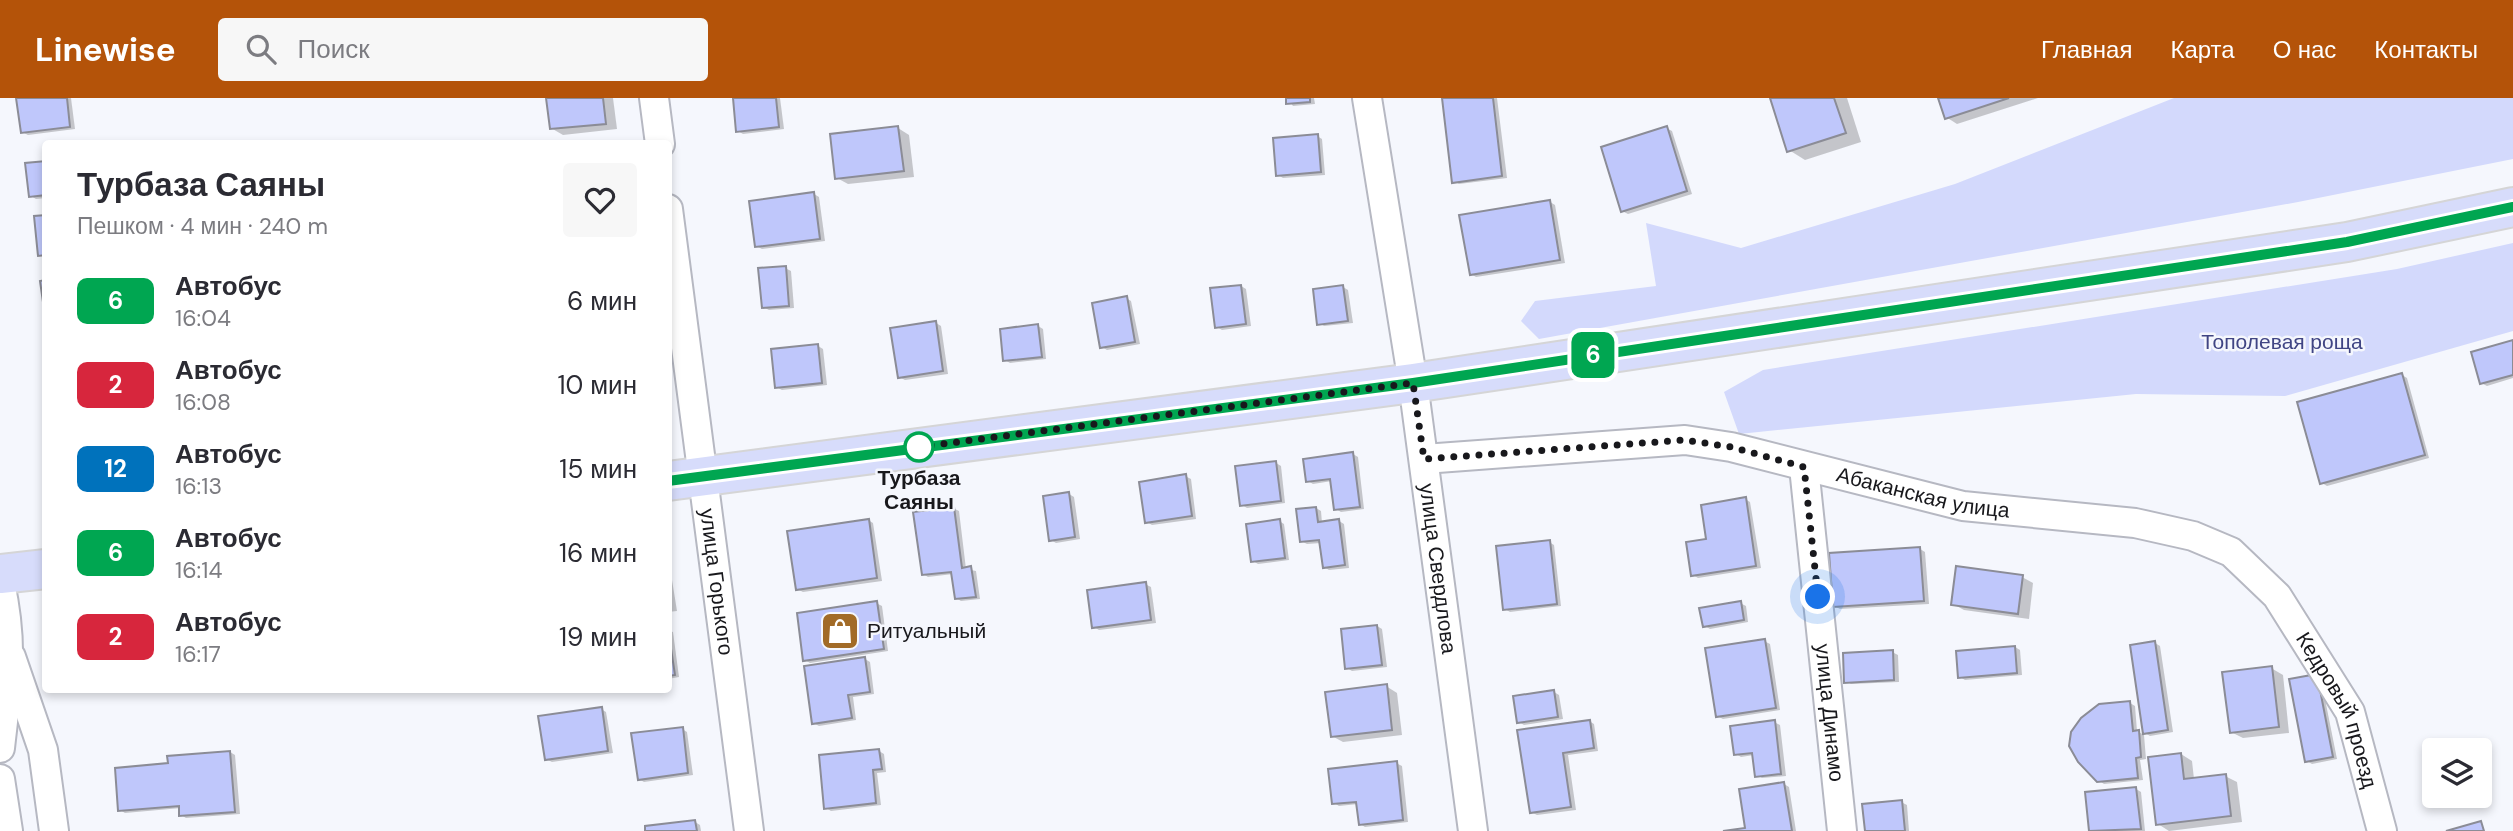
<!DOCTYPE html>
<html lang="ru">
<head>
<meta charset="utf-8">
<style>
  body { margin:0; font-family:"DM Sans",sans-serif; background:#f7f7f7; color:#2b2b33; height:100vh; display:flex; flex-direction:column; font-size:26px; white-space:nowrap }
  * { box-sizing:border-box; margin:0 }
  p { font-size:23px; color:#7c7c81 }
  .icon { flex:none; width:38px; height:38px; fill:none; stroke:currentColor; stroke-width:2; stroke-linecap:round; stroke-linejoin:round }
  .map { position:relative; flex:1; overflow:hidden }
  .side { position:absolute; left:42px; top:42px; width:630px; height:553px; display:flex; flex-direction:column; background:#fff; border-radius:7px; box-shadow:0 4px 10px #0003 }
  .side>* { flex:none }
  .badge { padding:0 14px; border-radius:10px; font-size:24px; line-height:46px }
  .tools { position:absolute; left:2422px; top:640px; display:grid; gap:14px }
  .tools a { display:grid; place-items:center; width:70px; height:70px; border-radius:7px; background:#fff; box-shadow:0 4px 10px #0003; font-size:35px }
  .you { position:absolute; width:35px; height:35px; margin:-18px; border:5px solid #fff; border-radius:50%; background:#1a73e8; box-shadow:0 0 0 10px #1a73e833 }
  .map>.badge { position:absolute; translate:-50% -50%; box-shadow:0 0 0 4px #fff }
  .round { display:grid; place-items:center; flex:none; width:74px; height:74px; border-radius:7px; background:#f7f7f7 }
  .headline { display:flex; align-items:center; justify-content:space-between; height:119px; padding:0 35px }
  h1 { font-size:33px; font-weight:700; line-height:52px }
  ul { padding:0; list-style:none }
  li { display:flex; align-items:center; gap:21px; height:84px; padding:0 35px }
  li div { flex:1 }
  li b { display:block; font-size:26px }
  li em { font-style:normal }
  li .badge { min-width:77px; font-weight:700; text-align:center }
  header { display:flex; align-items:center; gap:42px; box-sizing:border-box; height:98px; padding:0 35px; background:#b45309; color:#fff }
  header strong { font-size:33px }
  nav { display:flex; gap:38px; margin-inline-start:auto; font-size:24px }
  .search { width:490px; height:63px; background:#f7f7f7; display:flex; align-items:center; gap:18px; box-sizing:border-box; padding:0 24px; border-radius:7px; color:#7c7c81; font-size:26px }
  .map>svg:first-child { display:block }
  .green { fill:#d3d9fc }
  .shadow { fill:#0003 }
  .building { fill:#bfc7fb; stroke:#8b8c96; stroke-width:2 }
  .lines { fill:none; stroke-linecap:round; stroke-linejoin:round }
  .minor-casing { stroke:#b6b8c2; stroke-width:32 }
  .primary-casing { stroke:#d5d5d6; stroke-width:42 }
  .minor { stroke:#fff; stroke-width:28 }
  .primary { stroke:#d7dcfb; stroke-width:38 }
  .line-casing { stroke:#fff; stroke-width:16 }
  .line { stroke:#00a651; stroke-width:10 }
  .walk { stroke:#18181c; stroke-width:7; stroke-dasharray:0 12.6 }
  .stop-dot { fill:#fff; stroke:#00a651; stroke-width:3.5 }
  .labels { text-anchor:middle; stroke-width:5; stroke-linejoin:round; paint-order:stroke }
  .park-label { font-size:21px; fill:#404584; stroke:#f5f7fd }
  .stop-label { font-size:21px; font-weight:bold; fill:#18181c; stroke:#f5f7fd }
  .street-label { font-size:21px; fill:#18181c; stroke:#f5f7fd }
  .poi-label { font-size:21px; fill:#18181c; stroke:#f5f7fd; text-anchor:start }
</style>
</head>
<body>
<header>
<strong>Linewise</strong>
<div class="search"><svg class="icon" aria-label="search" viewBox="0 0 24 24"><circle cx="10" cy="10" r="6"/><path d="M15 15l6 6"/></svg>Поиск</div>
<nav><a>Главная</a><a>Карта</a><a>О нас</a><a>Контакты</a></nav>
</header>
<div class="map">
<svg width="2513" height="733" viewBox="0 0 2513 733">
  <rect width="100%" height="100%" fill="#f5f7fd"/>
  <!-- green -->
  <g class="green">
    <path d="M2174,0H2513V61L2298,104L1539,241L1521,223L1535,203L1656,188L1646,125L1741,150L1955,86Z"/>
    <path d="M2513,145V233L2285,298L2136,296L1739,336L1724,294L1763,272L2397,171Z"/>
  </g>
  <!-- shadow -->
  <g class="shadow">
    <path d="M18,0H71L75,31L28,37L22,34Z"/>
    <path d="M548,0H613L617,31L563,37L551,30Z"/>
    <path d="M752,0H780L784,31L743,36L738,33Z"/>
    <path d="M1287,0H1314L1315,6L1293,8Z"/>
    <path d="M1444,0H1497L1507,80L1459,86L1454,83Z"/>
    <path d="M1772,0H1847L1861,44L1805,62L1789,52Z"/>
    <path d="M1940,0H2038L1957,26L1946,19Z"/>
    <path d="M898,30L909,37L914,79L848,86L837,80Z"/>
    <path d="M1666,30L1672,33L1692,96L1628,116L1622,113Z"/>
    <path d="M1317,38L1322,41L1325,77L1283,80L1278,77Z"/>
    <path d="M46,64V100L36,101L31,98Z"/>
    <path d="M814,96L819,99L825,143L762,151L756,148Z"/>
    <path d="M1550,104L1555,107L1565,165L1476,179L1471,176Z"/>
    <path d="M785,170L791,173L794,210L769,212L763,209Z"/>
    <path d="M1241,188L1246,191L1251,228L1222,232L1217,229Z"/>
    <path d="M1343,189L1348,192L1353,225L1324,228L1319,225Z"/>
    <path d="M1126,200L1131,203L1140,246L1107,252L1102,249Z"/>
    <path d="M936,225L941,228L948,276L905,282L899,279Z"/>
    <path d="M1038,228L1043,231L1046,261L1010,265L1005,262Z"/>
    <path d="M2513,244V280L2487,288L2481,285Z"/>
    <path d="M818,248L823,251L827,287L782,292L776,289Z"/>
    <path d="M2402,277L2407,280L2429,360L2327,388L2322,385Z"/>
    <path d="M1353,356L1358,359L1364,411L1341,414L1336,411L1332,383L1313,386L1308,383Z"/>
    <path d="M1276,365L1281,368L1285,405L1247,410L1242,407Z"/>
    <path d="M1185,378L1191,381L1196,421L1152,427L1147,424Z"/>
    <path d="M1069,396L1074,399L1080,441L1056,445L1051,442Z"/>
    <path d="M1745,401L1750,404L1761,470L1698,480L1693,477L1708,442Z"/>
    <path d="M953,410L959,413L966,471L976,473L980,501L961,503L956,500L953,476L928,479L923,476Z"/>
    <path d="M1316,410L1321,413L1322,425L1339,423L1344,426L1349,470L1329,472L1324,469L1321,445L1307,446L1301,443Z"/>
    <path d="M868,422L873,425L882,483L803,494L797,491Z"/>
    <path d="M1279,423L1284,426L1289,462L1258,466L1253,463Z"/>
    <path d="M1549,444L1554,447L1561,508L1510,514L1505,511Z"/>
    <path d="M1920,451L1925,454L1929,506L1840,511L1834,508Z"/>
    <path d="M668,457L677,513L668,514Z"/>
    <path d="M2022,479L2033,485L2029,521L1964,512L1953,506Z"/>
    <path d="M1145,486L1151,489L1156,525L1099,532L1094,529Z"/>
    <path d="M876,505L882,508L888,553L810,565L805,562Z"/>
    <path d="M1740,505L1746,508L1748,524L1710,531L1705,528Z"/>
    <path d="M1377,528L1382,531L1387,569L1352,573L1347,570Z"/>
    <path d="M668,532L673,534L679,579L668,581Z"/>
    <path d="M1764,543L1770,546L1780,612L1723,621L1717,618Z"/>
    <path d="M2155,545L2160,548L2173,634L2150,638L2145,635Z"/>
    <path d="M2015,549L2020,552L2022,577L1965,582L1960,579Z"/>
    <path d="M1892,554L1898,557L1899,584L1851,586L1846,583Z"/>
    <path d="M865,561L870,564L874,596L853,599L856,622L819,628L813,625Z"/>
    <path d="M2271,570L2283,577L2289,635L2243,640L2231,634Z"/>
    <path d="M2321,581L2337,661L2312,666L2307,663Z"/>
    <path d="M1386,588L1397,595L1402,637L1343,644L1332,638Z"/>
    <path d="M1554,594L1559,597L1563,621L1524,627L1519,624Z"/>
    <path d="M2130,605L2135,608L2137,633L2144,637L2146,661L2140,662L2143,682L2104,686L2098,682Z"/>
    <path d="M601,611L606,614L613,655L552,664L546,661Z"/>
    <path d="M1589,623L1594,626L1598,653L1568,657L1576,712L1537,717L1531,714L1519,634Z"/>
    <path d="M1774,624L1780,627L1786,678L1762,680L1757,677L1754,657L1741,659L1736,656Z"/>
    <path d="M682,631L687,634L693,677L644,684L639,681Z"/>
    <path d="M879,653L884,656L886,674L877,675L881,707L831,713L826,710Z"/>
    <path d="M230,654L235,657L240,716L186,720L181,717V710L125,715L120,712L170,667Z"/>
    <path d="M2181,656L2192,663L2194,681L2225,678L2237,684L2242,724L2169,733L2158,726Z"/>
    <path d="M1396,665L1402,668L1408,724L1365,729L1360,726L1358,706L1339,708L1334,705Z"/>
    <path d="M1784,686L1789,689L1796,733H1734L1747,731Z"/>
    <path d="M2136,691L2141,694L2145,733H2091L2087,696Z"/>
    <path d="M1901,704L1907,707L1909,733H1866Z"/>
    <path d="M695,724L700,727L701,733H647Z"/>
  </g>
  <!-- building -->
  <g class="building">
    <path d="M16,0H67L70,29L21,35Z"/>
    <path d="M546,0H603L606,26L550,31Z"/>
    <path d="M733,0H776L779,29L736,34Z"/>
    <path d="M1286,0H1310V4L1286,6Z"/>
    <path d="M1442,0H1493L1502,78L1452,85Z"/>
    <path d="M1770,0H1834L1846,35L1787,54Z"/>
    <path d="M1938,0H2009L1945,21Z"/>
    <path d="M898,28L904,73L835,81L830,36Z"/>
    <path d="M1667,28L1687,93L1621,114L1601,49Z"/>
    <path d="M1318,36L1321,74L1276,78L1273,40Z"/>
    <path d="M46,63V97L29,99L25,65Z"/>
    <path d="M814,94L820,141L755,149L749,103Z"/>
    <path d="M1550,102L1560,162L1470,177L1459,117Z"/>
    <path d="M46,117V157L38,158L34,118Z"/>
    <path d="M786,168L789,208L762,210L758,170Z"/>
    <path d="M46,182V225L40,183Z"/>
    <path d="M1241,187L1246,226L1215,230L1210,190Z"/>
    <path d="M1343,187L1348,223L1317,227L1313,191Z"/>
    <path d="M1127,198L1135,244L1100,250L1092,205Z"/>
    <path d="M936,223L943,273L898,280L890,230Z"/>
    <path d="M1038,226L1042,259L1003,263L1000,231Z"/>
    <path d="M2513,242V277L2480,286L2471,254Z"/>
    <path d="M818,246L822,285L775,290L771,251Z"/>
    <path d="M2402,275L2425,357L2320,386L2297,304Z"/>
    <path d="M1353,354L1360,409L1334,412L1330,381L1306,384L1303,361Z"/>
    <path d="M1276,363L1281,403L1240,408L1235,368Z"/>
    <path d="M1186,376L1192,418L1145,425L1139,384Z"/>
    <path d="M1069,394L1075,439L1049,443L1043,398Z"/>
    <path d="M1746,399L1756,468L1691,478L1686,444L1706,441L1701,407Z"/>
    <path d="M954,409L962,470L971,468L976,499L955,501L951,474L922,477L913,414Z"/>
    <path d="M1316,409L1318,424L1339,421L1345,467L1323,470L1319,442L1300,444L1296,411Z"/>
    <path d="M869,421L877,480L796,492L787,433Z"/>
    <path d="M1280,421L1285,460L1251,464L1246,426Z"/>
    <path d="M1550,442L1557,506L1503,512L1496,448Z"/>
    <path d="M1920,449L1924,503L1833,509L1829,455Z"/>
    <path d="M1956,468L2023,477L2018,516L1951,507Z"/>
    <path d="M1146,484L1151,522L1092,530L1087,492Z"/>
    <path d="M877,503L884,551L803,563L797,515Z"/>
    <path d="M1741,503L1744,522L1703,529L1699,510Z"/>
    <path d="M1377,527L1382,567L1345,571L1341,531Z"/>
    <path d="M668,531L675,577L668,578Z"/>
    <path d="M1765,541L1776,610L1716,619L1705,550Z"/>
    <path d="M2155,543L2168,632L2143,636L2130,547Z"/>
    <path d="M2015,548L2017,575L1958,580L1956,553Z"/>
    <path d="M1893,552L1894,582L1844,585L1843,555Z"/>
    <path d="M865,559L870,594L848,597L852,620L812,626L804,568Z"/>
    <path d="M2272,568L2279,629L2230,635L2222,574Z"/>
    <path d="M2317,576L2333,659L2305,664L2289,581Z"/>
    <path d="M1387,586L1392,632L1331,639L1325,594Z"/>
    <path d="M1554,592L1558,619L1517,625L1513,598Z"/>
    <path d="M2130,603L2133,633L2139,632L2141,659L2136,660L2138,680L2097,684L2078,664L2069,648L2071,634L2081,620L2099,606Z"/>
    <path d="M602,609L608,653L545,662L538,618Z"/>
    <path d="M1590,622L1594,650L1563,655L1571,709L1530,715L1517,632Z"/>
    <path d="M1775,622L1781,676L1755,679L1752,655L1734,657L1730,628Z"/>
    <path d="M683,629L688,675L638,682L631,635Z"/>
    <path d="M879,651L882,671L873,672L876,705L824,711L819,657Z"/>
    <path d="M230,653L235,714L179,718V708L118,713L115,670L168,665L167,658Z"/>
    <path d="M2181,655L2184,681L2226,676L2231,718L2156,727L2148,659Z"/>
    <path d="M1397,663L1403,722L1359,727L1356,704L1332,706L1328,671Z"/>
    <path d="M1784,684L1792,733H1723L1745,730L1739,691Z"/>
    <path d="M2136,689L2141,731L2089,733L2085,694Z"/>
    <path d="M1902,702L1905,733H1865L1862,706Z"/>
    <path d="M695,722L697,733H645V728Z"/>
    <path d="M2481,723L2484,733H2446Z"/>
  </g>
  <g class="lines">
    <defs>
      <g id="minor">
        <path d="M654,0L660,46"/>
        <path id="s1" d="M1367,0L1413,285L1473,733"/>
        <path id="s2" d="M668,111L749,733"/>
        <path id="s3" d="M1424,361L1685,342L1731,349L1963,408L2135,425L2193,438L2231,454L2277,498L2350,614L2382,733"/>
        <path id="s4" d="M1804,369L1842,733"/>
        <path d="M0,485C14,548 7,587 0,650"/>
        <path d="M11,559L43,652L54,733"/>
        <path d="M0,681L8,733"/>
      </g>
      <g id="primary">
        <path d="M668,383L1413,285L2347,144L2513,109"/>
        <path d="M0,476L46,471"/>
      </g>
    </defs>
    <!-- minor casing -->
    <use href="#minor" class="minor-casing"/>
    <!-- primary casing -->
    <use href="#primary" class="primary-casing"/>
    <!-- minor -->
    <use href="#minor" class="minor"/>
    <!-- primary -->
    <use href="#primary" class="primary"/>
  </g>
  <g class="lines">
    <defs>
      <path id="line" d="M668,383L1413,285L2347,144L2513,109"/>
    </defs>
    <!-- line casing -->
    <use href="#line" class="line-casing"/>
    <!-- line -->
    <use href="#line" class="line"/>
    <!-- walk -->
    <path class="walk" d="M919,349L1413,285L1424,361L1685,342L1731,349L1804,369L1818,499"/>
  </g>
  <!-- icons -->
  <defs>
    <symbol id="shop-square" viewBox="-11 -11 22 22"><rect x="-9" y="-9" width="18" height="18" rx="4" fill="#a26b27" stroke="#f5f7fd"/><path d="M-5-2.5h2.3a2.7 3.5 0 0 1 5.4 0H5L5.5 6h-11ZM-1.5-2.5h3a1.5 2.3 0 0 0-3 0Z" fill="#fff"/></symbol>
  </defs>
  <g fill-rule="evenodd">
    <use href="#shop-square" x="818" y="511" width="44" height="44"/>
  </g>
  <!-- markers -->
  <circle class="stop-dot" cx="919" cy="349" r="14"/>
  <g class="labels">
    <!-- park labels -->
    <g class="park-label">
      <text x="2282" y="251">Тополевая роща</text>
    </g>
    <!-- stop labels -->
    <g class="stop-label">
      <text x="919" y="387">Турбаза<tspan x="919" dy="24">Саяны</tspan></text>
    </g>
    <!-- street labels -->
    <g class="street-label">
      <text dy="7" stroke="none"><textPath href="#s3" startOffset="506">Абаканская улица</textPath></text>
      <text dy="7" stroke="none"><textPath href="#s1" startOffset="476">улица Свердлова</textPath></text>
      <text dy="7" stroke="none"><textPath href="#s2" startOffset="376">улица Горького</textPath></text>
      <text dy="7" stroke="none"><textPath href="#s4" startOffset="247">улица Динамо</textPath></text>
      <text dy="7" stroke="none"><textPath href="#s3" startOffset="1015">Кедровый проезд</textPath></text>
    </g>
    <!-- poi labels -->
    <g class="poi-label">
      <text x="867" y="540">Ритуальный</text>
    </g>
  </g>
</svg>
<div class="tools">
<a><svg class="icon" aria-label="layers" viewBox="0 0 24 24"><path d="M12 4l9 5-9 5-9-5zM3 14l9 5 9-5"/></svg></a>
</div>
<div class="you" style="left:1818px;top:499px"></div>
<b class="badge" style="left:1593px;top:257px;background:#00a651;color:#fff">6</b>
<section class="side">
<div class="headline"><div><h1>Турбаза Саяны</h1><p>Пешком · 4 мин · 240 m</p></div><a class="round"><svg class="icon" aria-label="heart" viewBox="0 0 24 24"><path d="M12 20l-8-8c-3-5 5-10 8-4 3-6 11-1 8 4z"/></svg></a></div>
<ul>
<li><span class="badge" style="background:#00a651;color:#fff">6</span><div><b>Автобус</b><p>16:04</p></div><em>6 мин</em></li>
<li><span class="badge" style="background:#d7263d;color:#fff">2</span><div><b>Автобус</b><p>16:08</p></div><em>10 мин</em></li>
<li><span class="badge" style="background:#0072bc;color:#fff">12</span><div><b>Автобус</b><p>16:13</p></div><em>15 мин</em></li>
<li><span class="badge" style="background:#00a651;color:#fff">6</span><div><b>Автобус</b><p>16:14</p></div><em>16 мин</em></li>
<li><span class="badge" style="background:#d7263d;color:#fff">2</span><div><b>Автобус</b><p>16:17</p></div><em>19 мин</em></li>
</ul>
</section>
</div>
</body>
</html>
